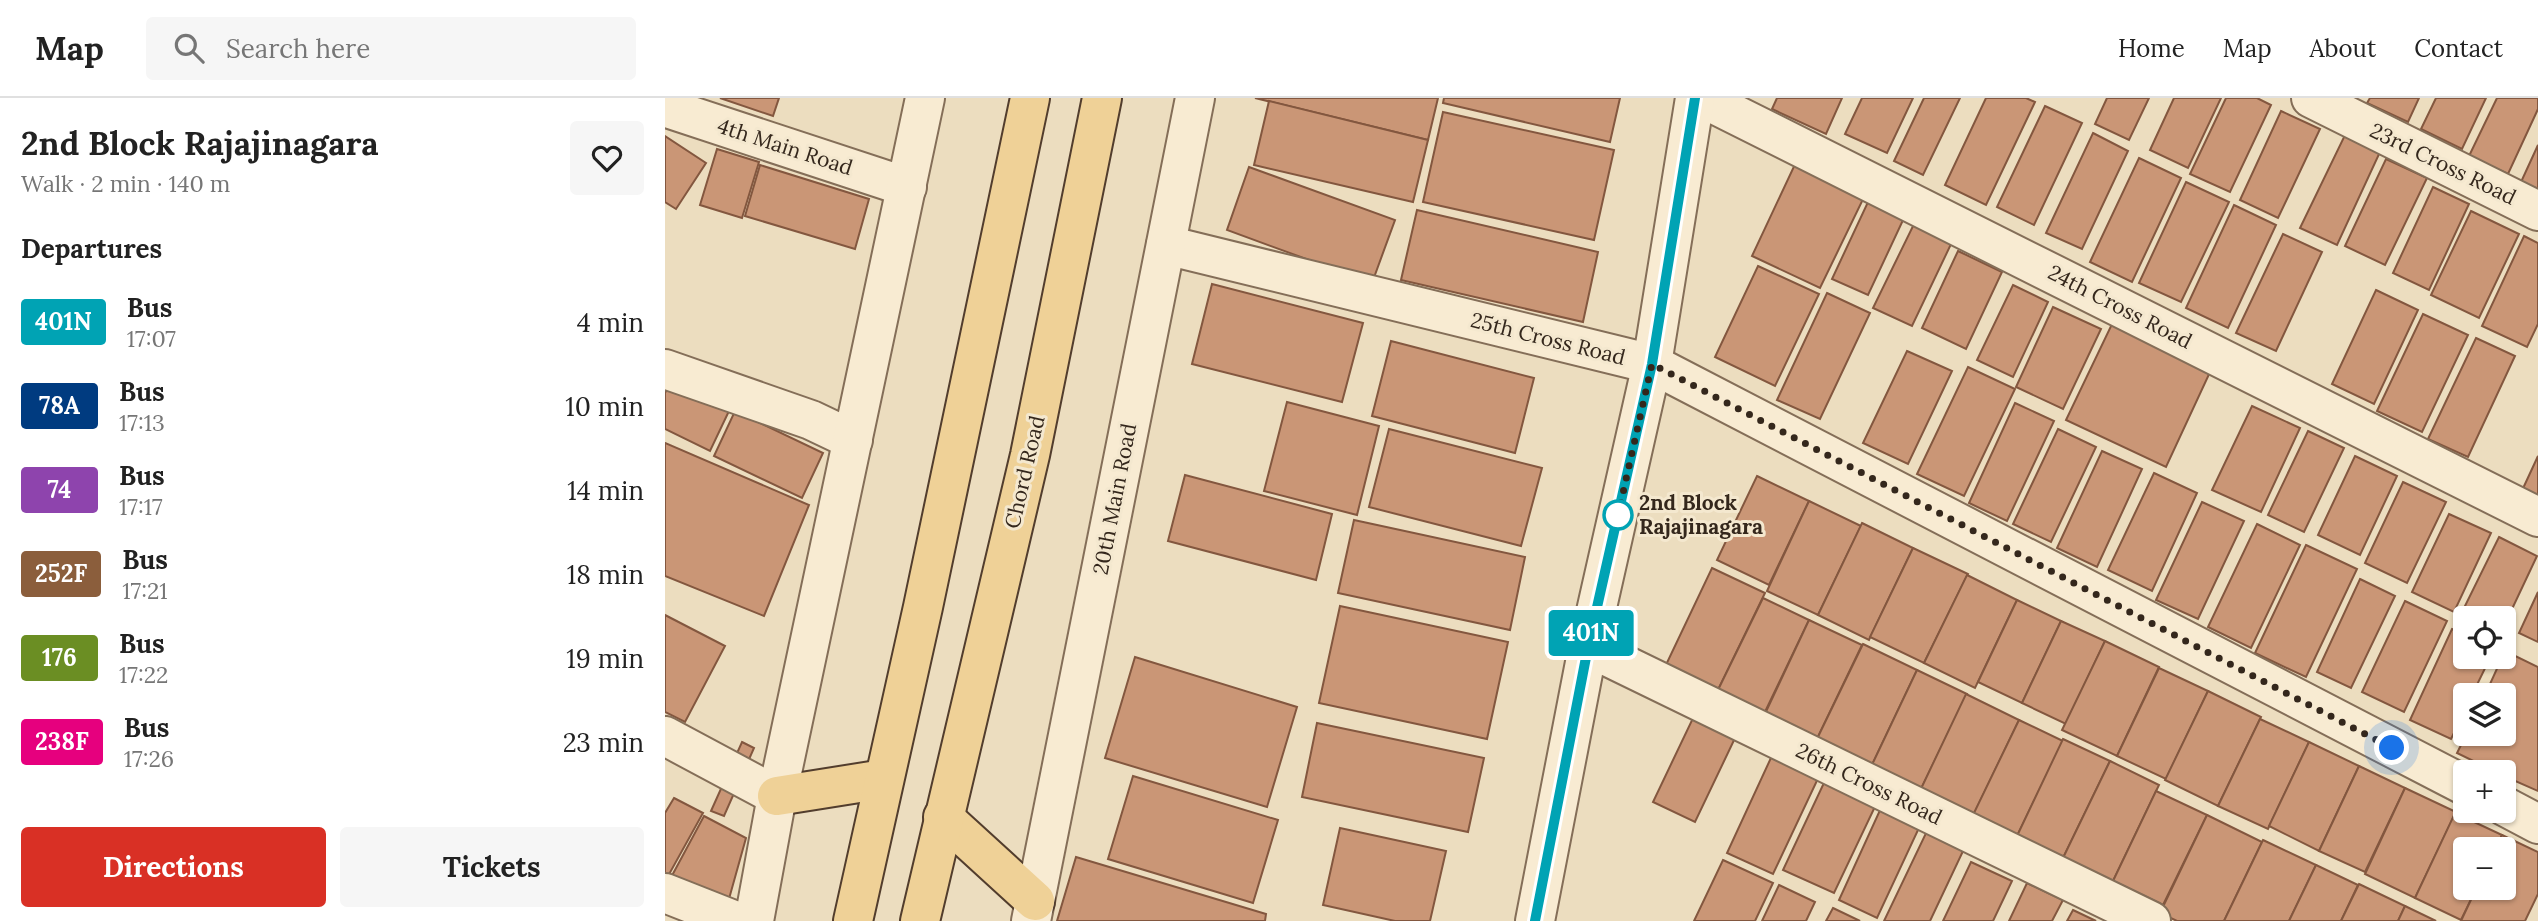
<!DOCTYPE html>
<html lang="en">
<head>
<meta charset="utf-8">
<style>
  body { margin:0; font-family:Lora,serif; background:#f6f6f6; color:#222; height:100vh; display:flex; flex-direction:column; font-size:26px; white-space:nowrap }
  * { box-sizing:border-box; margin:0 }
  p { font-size:23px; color:#767676 }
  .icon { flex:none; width:38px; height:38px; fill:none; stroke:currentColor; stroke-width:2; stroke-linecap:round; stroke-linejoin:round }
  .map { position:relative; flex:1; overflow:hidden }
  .sheet { display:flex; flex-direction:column; background:#fff; width:665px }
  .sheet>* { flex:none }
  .badge { padding:0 14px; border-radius:5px; font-size:24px; line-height:46px }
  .fabs { position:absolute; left:1788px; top:508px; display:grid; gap:14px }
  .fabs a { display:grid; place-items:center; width:63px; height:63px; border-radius:7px; background:#fff; box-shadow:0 2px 5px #0004; font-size:35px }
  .you { position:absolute; width:35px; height:35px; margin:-18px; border:5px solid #fff; border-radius:50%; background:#1a73e8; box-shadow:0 0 0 10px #1a73e833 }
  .map>.badge { position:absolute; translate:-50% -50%; box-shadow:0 0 0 4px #fff }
  h2 { padding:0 21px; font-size:26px; line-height:63px }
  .round { display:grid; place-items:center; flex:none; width:74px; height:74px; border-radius:7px; background:#f6f6f6 }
  .head { display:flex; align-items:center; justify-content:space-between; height:119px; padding:0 21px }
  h1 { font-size:33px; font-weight:700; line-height:52px }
  .action { display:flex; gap:14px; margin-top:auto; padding:14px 21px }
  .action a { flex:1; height:80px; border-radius:7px; background:#d93025; color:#fff; font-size:28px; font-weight:700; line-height:80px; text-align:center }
  .action a+a { background:#f6f6f6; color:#222 }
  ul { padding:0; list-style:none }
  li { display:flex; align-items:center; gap:21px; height:84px; padding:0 21px }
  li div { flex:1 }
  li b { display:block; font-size:26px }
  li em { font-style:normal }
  li .badge { min-width:77px; font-weight:700; text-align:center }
  header { display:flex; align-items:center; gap:42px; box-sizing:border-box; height:98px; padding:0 35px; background:#fff; border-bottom:2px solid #e0e0e0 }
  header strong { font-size:33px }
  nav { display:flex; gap:38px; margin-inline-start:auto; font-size:24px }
  .search { width:490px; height:63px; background:#f6f6f6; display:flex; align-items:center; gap:18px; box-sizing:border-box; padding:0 24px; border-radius:7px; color:#767676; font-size:26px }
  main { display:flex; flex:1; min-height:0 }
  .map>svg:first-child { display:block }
  .building { fill:#ca9676; stroke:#83573f; stroke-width:2 }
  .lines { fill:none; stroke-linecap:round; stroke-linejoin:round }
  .minor-casing { stroke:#846e58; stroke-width:42 }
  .tertiary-casing { stroke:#846e58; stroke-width:42 }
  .primary-casing { stroke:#523d2d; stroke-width:42 }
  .minor { stroke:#f8ebd2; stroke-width:38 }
  .tertiary { stroke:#f8ebd2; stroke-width:38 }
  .primary { stroke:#efd197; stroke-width:38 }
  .line-casing { stroke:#fff; stroke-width:16 }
  .line { stroke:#00a3b4; stroke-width:10 }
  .walk { stroke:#34271c; stroke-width:7; stroke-dasharray:0 12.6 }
  .stop-dot { fill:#fff; stroke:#00a3b4; stroke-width:3.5 }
  .labels { text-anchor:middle; stroke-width:6; stroke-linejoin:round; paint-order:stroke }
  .street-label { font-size:21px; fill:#34271c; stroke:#f4e8cf }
  .stop-label { font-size:21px; font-weight:bold; fill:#34271c; stroke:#f4e8cf; text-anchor:start }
</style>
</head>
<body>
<header>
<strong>Map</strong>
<div class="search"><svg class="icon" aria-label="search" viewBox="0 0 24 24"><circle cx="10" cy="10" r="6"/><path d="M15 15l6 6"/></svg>Search here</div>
<nav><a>Home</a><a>Map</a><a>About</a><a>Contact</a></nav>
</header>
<main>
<section class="sheet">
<div class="head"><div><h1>2nd Block Rajajinagara</h1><p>Walk · 2 min · 140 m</p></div><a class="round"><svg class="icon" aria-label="heart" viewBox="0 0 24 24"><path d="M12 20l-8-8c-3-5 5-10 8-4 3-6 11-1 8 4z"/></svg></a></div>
<h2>Departures</h2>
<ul>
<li><span class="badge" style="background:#00a3b4;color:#fff">401N</span><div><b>Bus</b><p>17:07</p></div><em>4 min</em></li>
<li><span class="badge" style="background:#003b80;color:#fff">78A</span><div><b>Bus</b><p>17:13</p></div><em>10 min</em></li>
<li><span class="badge" style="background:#8e44ad;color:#fff">74</span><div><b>Bus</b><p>17:17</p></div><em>14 min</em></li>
<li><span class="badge" style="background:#8b5e3c;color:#fff">252F</span><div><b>Bus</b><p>17:21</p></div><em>18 min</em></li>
<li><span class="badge" style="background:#6b8e23;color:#fff">176</span><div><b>Bus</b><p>17:22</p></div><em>19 min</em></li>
<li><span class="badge" style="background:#e6007e;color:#fff">238F</span><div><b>Bus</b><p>17:26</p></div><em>23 min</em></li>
</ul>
<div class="action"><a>Directions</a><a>Tickets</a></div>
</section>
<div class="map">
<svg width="1873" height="823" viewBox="0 0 1873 823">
  <rect width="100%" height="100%" fill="#ecddbf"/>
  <!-- building -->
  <g class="building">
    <path d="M55,0H114L108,18Z"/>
    <path d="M590,0H773L763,42Z"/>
    <path d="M779,0H955L945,44L778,5Z"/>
    <path d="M1112,0H1177L1161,36L1107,11Z"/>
    <path d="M1197,0H1248L1222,55L1180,36Z"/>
    <path d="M1259,0H1295L1258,77L1229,63Z"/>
    <path d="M1321,0H1361L1370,4L1321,107L1280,87Z"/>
    <path d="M1442,0H1484L1464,42L1430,26Z"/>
    <path d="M1509,0H1556L1523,70L1485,52Z"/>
    <path d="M1561,0H1592L1606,7L1565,94L1525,76Z"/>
    <path d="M1705,0H1754L1743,24L1702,5Z"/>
    <path d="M1771,0H1821L1797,51L1756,31Z"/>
    <path d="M1832,0H1873V11L1843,76L1804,58Z"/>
    <path d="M604,3L763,42L748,104L589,67Z"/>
    <path d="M1380,8L1417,25L1369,127L1332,109Z"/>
    <path d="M1616,13L1655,31L1613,120L1575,102Z"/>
    <path d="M778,14L949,52L929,142L758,104Z"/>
    <path d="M1428,35L1463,53L1417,151L1381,135Z"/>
    <path d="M1680,37L1715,54L1672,147L1635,130Z"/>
    <path d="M0,38L41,65L11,111L0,104Z"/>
    <path d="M1873,47V92L1856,84Z"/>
    <path d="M52,51L94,64L77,120L35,107Z"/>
    <path d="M1474,60L1516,80L1467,184L1425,164Z"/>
    <path d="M1721,61L1762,80L1720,167L1680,148Z"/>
    <path d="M1132,62L1201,95L1155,190L1087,158Z"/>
    <path d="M95,67L204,101L190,151L80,118Z"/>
    <path d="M584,69L730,122L707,185L562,132Z"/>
    <path d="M1521,84L1564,104L1516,204L1474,185Z"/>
    <path d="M1768,89L1804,106L1764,192L1728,175Z"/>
    <path d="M1203,104L1239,120L1203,197L1167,181Z"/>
    <path d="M1569,107L1611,127L1563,230L1521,210Z"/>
    <path d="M752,112L933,154L918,224L736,182Z"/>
    <path d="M1806,113L1854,136L1814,220L1766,197Z"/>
    <path d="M1249,126L1287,144L1247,228L1208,210Z"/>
    <path d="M1618,136L1657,154L1611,253L1571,235Z"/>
    <path d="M1859,138L1873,145V226L1862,249L1817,228Z"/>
    <path d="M1293,153L1337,174L1301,251L1257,230Z"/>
    <path d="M1093,168L1154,196L1110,288L1050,259Z"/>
    <path d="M547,186L698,225L677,304L527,266Z"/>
    <path d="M1348,187L1383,204L1348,279L1312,262Z"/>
    <path d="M1711,192L1753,212L1709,306L1667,286Z"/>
    <path d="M1162,195L1205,215L1155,321L1112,302Z"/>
    <path d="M1388,209L1436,231L1398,311L1351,289Z"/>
    <path d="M1758,216L1803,237L1757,334L1712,313Z"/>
    <path d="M1447,226L1546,272L1501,369L1401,322Z"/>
    <path d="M1811,240L1850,258L1803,359L1763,341Z"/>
    <path d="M726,243L869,280L850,355L707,318Z"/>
    <path d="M1242,253L1287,273L1243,366L1198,345Z"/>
    <path d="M1303,269L1350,291L1299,398L1252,376Z"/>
    <path d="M4,286L64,313L45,353L0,331V295Z"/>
    <path d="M622,304L714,328L692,417L599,393Z"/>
    <path d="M1350,305L1389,323L1342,423L1304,405Z"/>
    <path d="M1587,308L1635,330L1596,414L1547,392Z"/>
    <path d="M70,313L158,355L137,400L49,358Z"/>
    <path d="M724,331L877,370L856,448L704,409Z"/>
    <path d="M1393,331L1431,349L1386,444L1348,426Z"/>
    <path d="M1643,333L1679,350L1639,434L1603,417Z"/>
    <path d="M0,345L144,407L99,518L0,478Z"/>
    <path d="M1437,353L1477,371L1432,469L1392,450Z"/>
    <path d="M1690,358L1732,378L1695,457L1653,437Z"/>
    <path d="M1873,358V407L1854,399Z"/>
    <path d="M1489,375L1532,395L1487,493L1443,472Z"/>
    <path d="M520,377L667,416L651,482L503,443Z"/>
    <path d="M1092,378L1144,403L1104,487L1052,462Z"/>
    <path d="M1738,384L1781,404L1742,485L1700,465Z"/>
    <path d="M1144,403L1196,428L1153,517L1102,493Z"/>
    <path d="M1537,404L1579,423L1533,521L1491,502Z"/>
    <path d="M1784,416L1826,435L1789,514L1747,494Z"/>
    <path d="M689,422L860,459L845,532L673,495Z"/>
    <path d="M1197,425L1248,450L1204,542L1153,517Z"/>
    <path d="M1592,426L1635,447L1586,550L1543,529Z"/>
    <path d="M1834,439L1872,458L1839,528V520H1814L1798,512Z"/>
    <path d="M1641,447L1692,471L1641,579L1590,555Z"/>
    <path d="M1248,450L1303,476L1259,565L1205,539Z"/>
    <path d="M1047,470L1100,495L1051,596L999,571Z"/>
    <path d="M1302,477L1352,502L1310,590L1259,565Z"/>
    <path d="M1695,481L1730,498L1686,590L1652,574Z"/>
    <path d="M1873,494V544L1854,535Z"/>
    <path d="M1098,500L1144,522L1098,618L1051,596Z"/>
    <path d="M1352,502L1396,523L1357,605L1313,584Z"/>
    <path d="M1740,503L1782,523L1739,614L1697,594Z"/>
    <path d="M675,508L843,544L822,641L654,605Z"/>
    <path d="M0,517L60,548L20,624L0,614Z"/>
    <path d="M1144,522L1197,547L1150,645L1098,620Z"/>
    <path d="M1396,523L1440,543L1401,626L1357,605Z"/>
    <path d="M1787,531L1801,537V558H1826L1807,597H1801V611L1786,641L1745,622Z"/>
    <path d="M1440,543L1494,569L1452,658L1397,632Z"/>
    <path d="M1198,546L1252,572L1205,671L1150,645Z"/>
    <path d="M1840,553L1873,569V693L1839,678V674H1831L1792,655L1802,635H1839V597H1820Z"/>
    <path d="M470,559L632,609L602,709L440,660Z"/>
    <path d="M1494,570L1543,593L1501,681L1452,658Z"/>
    <path d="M1252,572L1302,596L1254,695L1205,671Z"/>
    <path d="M1543,593L1596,619L1553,708L1500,682Z"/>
    <path d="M1301,596L1354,622L1307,720L1254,695Z"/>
    <path d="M1029,618L1071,638L1030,724L988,704Z"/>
    <path d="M1595,621L1644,644L1603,731L1553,708Z"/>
    <path d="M1354,622L1398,643L1352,738L1308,717Z"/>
    <path d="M652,625L819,660L803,734L637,699Z"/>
    <path d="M1398,641L1445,663L1398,760L1352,738Z"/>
    <path d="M77,644L89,650L59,718L46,713Z"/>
    <path d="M1644,644L1694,668L1654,753L1604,728Z"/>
    <path d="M1111,649L1157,672L1108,776L1062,755Z"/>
    <path d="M1445,663L1494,687L1448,783L1398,760Z"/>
    <path d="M1694,668L1740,690L1700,774L1654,753Z"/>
    <path d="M1165,672L1216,696L1169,795L1118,772Z"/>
    <path d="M468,678L613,722L588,805L443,761Z"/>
    <path d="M1740,690L1791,714L1750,800L1700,776Z"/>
    <path d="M1491,693L1542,717L1498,807L1448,783Z"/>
    <path d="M1221,699L1260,717L1212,820L1174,802Z"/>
    <path d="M9,700L38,715L2,780L0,779V715Z"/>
    <path d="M1790,715L1837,737L1830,751H1801V789H1812L1796,822L1750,800Z"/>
    <path d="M1542,717L1597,744L1559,823H1512L1495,815Z"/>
    <path d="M39,718L81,740L62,808L3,785Z"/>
    <path d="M675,730L781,753L765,823H730L658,807Z"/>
    <path d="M1262,733L1299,751L1265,823H1219Z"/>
    <path d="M1837,737L1873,754V796L1860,823H1796L1812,789H1839V751H1830Z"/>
    <path d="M1598,742L1651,767L1624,823H1559Z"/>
    <path d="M411,759L601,816L600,823H392Z"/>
    <path d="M1058,762L1108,785L1090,823H1029Z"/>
    <path d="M1306,764L1347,783L1328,823H1278Z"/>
    <path d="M1651,767L1693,787L1676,823H1624Z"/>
    <path d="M1362,785L1398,802L1387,823H1344Z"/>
    <path d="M1694,786L1740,808L1733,823H1676Z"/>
    <path d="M1114,787L1150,804L1141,823H1097Z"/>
    <path d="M1740,808L1771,823H1733Z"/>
    <path d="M1168,810L1195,823H1161Z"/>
    <path d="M1408,812L1431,823H1402Z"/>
  </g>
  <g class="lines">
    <defs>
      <g id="minor">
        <path d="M1037,0L1873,419"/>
        <path d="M0,7L5,11L242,89"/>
        <path d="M501,147L987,266L1801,688"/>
        <path d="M0,271L146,322L188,342"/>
        <path d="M923,549L1486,823"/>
        <path d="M0,638L112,698"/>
        <path d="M1839,708L1873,726"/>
        <path d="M0,795L71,823"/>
      </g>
      <g id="tertiary">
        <path d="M1646,0L1873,113"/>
        <path d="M89,823L112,698L260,0"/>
        <path d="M366,823L530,0"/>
        <path d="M870,823L923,549L987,266L1030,0"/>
      </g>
      <g id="primary">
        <path d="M112,698L219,681"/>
        <path d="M278,719L370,803"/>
        <path d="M188,823L258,509L365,0"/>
        <path d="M255,823L365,357L437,0"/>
      </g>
    </defs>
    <!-- minor casing -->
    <use href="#minor" class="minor-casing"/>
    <!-- tertiary casing -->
    <use href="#tertiary" class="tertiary-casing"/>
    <!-- primary casing -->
    <use href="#primary" class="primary-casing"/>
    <!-- minor -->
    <use href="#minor" class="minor"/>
    <!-- tertiary -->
    <use href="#tertiary" class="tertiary"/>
    <!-- primary -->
    <use href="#primary" class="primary"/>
  </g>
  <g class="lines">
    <defs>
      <path id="line" d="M870,823L923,549L987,266L1030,0"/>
    </defs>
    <!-- line casing -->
    <use href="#line" class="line-casing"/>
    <!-- line -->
    <use href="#line" class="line"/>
    <!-- walk -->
    <path class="walk" d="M953,417L987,266L1727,650"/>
  </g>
  <!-- markers -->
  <circle class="stop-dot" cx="953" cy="417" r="14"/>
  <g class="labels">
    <!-- street labels -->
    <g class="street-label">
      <text transform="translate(120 49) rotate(18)" y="7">4th Main Road</text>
      <text transform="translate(1778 66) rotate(26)" y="7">23rd Cross Road</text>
      <text transform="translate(1455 209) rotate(27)" y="7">24th Cross Road</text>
      <text transform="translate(883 241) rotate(14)" y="7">25th Cross Road</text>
      <text transform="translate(360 374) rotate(-77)" y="7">Chord Road</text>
      <text transform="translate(450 401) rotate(-79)" y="7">20th Main Road</text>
      <text transform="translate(1204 686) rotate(26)" y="7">26th Cross Road</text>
    </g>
    <!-- stop labels -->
    <g class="stop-label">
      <text x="974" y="412">2nd Block<tspan x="974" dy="24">Rajajinagara</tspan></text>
    </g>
  </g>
</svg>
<div class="fabs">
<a><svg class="icon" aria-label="locate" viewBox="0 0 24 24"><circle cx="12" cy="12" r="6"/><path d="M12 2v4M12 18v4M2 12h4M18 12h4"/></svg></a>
<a><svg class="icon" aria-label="layers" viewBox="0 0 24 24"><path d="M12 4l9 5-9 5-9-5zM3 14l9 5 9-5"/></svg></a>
<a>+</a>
<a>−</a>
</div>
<div class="you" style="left:1727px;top:650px"></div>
<b class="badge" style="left:926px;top:535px;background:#00a3b4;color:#fff">401N</b>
</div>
</main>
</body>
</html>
